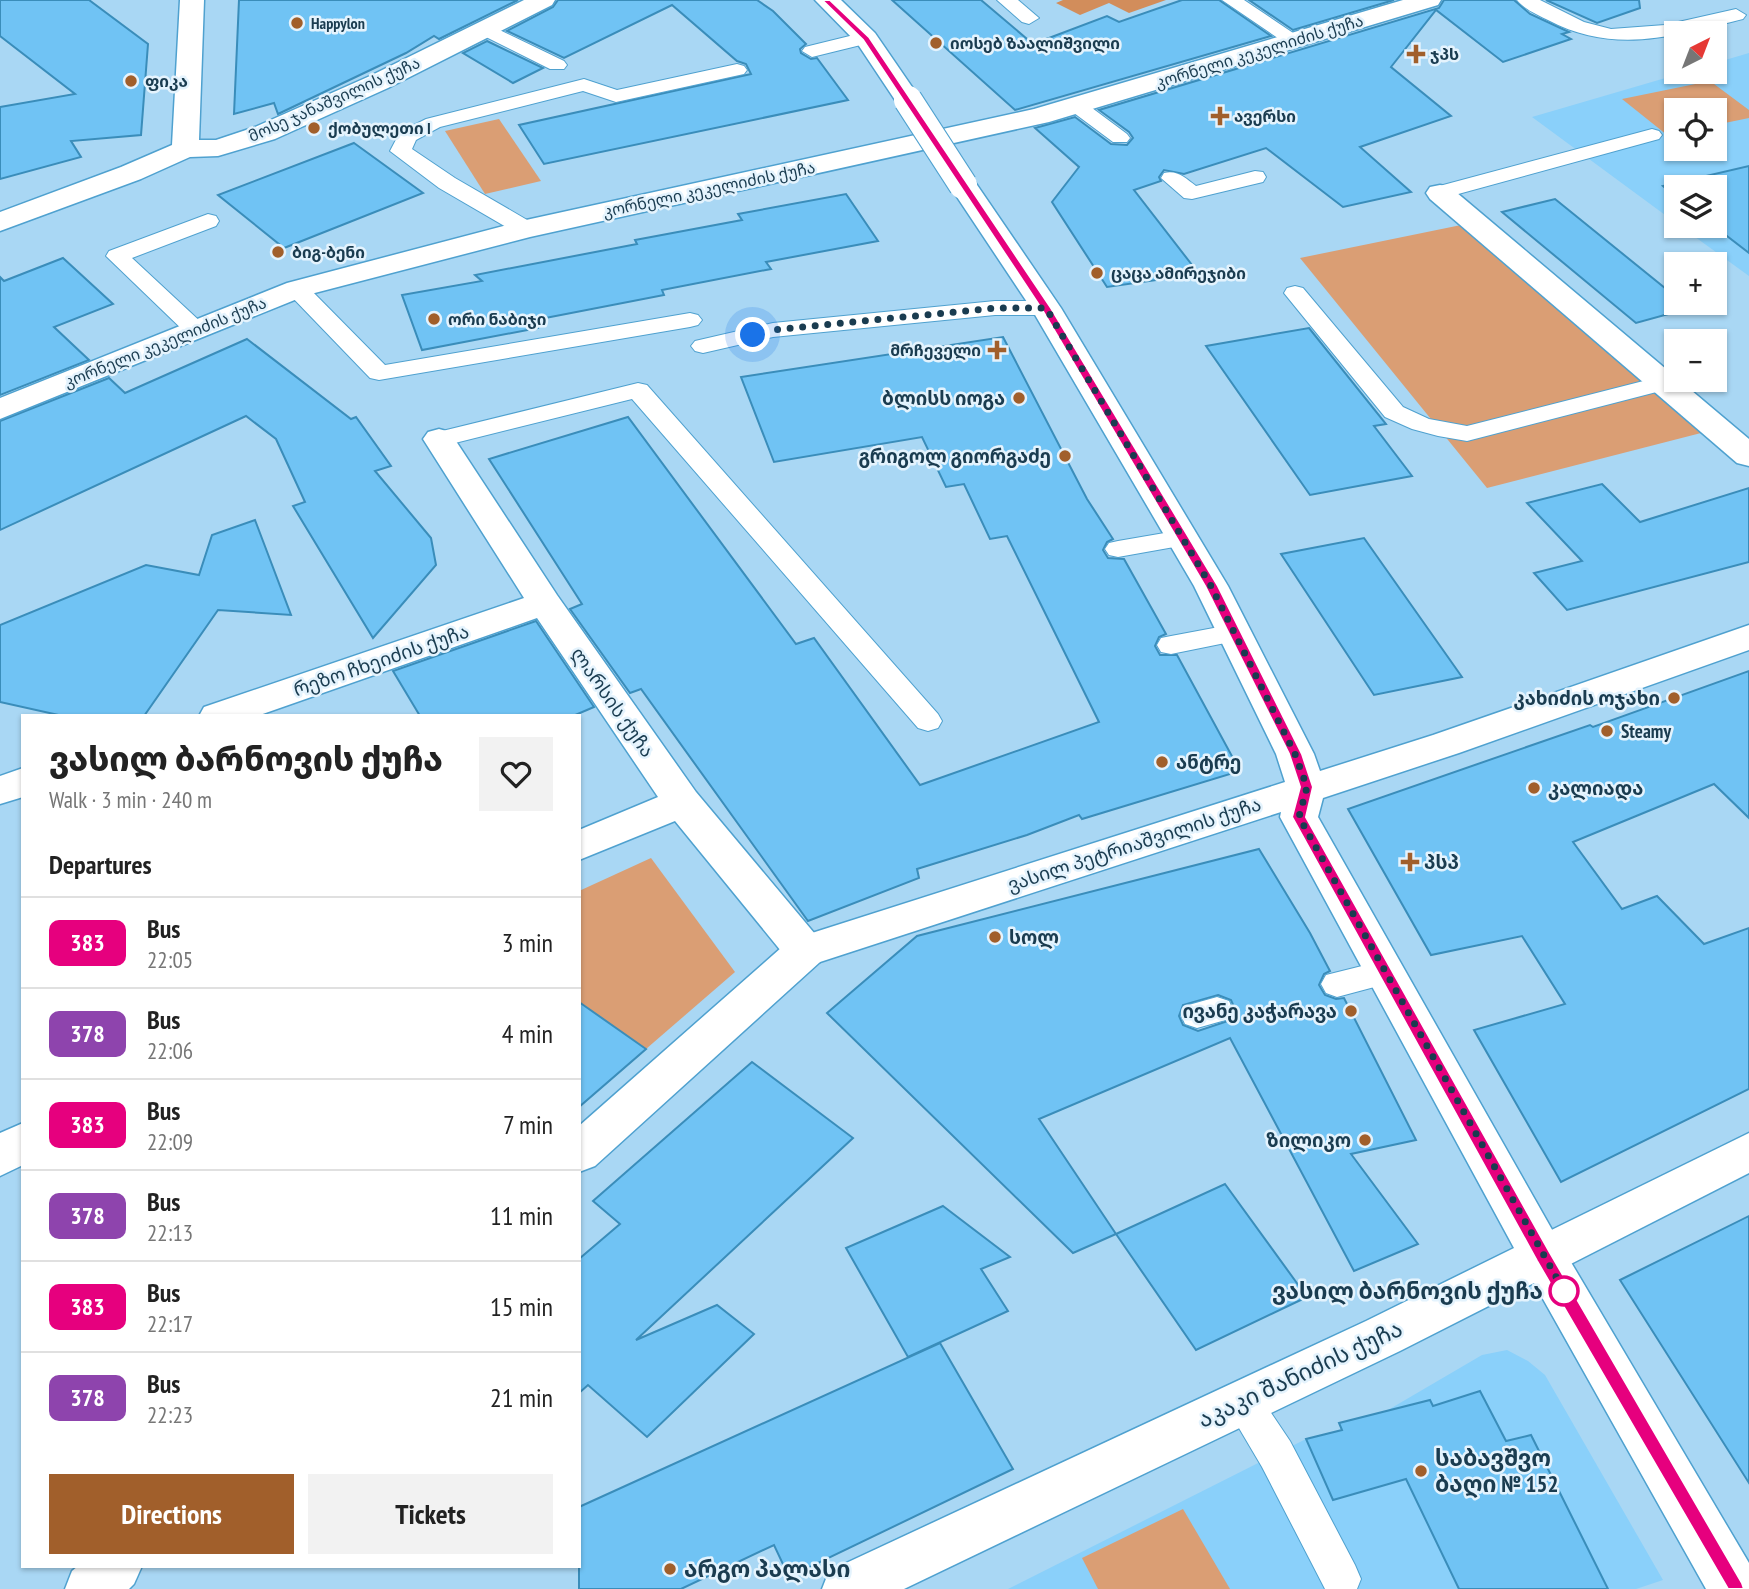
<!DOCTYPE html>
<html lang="en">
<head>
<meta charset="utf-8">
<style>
  body { margin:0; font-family:"PT Sans Narrow","Noto Sans Georgian",sans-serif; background:#f2f2f2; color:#222; height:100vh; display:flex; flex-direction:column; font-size:26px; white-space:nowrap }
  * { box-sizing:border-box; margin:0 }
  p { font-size:23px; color:#767676 }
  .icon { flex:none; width:38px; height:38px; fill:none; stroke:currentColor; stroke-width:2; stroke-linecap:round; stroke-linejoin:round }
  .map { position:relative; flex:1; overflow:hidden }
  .details { position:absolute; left:21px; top:714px; width:560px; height:854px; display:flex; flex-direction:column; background:#fff; border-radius:0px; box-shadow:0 2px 5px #0004 }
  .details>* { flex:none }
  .badge { padding:0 14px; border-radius:10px; font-size:24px; line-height:46px }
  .needle { width:46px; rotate:42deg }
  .tools { position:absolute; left:1664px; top:21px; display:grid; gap:14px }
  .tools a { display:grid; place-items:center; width:63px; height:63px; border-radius:0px; background:#fff; box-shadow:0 2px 5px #0004; font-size:35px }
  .you { position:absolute; width:35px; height:35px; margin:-18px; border:5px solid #fff; border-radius:50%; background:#1a73e8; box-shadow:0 0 0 10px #1a73e833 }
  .map>.badge { position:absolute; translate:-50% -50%; box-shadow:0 0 0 4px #fff }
  h2 { padding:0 28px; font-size:26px; line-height:63px }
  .round { display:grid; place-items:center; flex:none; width:74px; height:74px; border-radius:0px; background:#f2f2f2 }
  .head { display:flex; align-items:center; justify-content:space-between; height:119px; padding:0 28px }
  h1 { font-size:33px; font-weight:800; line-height:52px }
  .action { display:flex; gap:14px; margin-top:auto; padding:14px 28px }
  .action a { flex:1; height:80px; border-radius:0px; background:#a15f2b; color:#fff; font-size:28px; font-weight:800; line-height:80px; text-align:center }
  .action a+a { background:#f2f2f2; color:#222 }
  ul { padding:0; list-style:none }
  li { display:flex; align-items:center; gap:21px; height:91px; padding:0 28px; border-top:2px solid #e0e0e0 }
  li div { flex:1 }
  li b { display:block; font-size:26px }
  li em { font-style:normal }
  li .badge { min-width:77px; font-weight:700; text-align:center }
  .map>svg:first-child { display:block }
  .built { fill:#8ad0fa; fill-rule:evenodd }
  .green { fill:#da9e74 }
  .forest { fill:#d28d5b }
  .building { fill:#70c3f4; stroke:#3a8dba; stroke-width:2; fill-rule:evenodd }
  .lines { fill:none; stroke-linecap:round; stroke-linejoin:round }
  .lane-casing { stroke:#4fa1cf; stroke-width:2 }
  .street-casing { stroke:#4fa1cf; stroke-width:3 }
  .secondary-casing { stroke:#4fa1cf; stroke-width:3 }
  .lane { fill:#fff; fill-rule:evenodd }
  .street { fill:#fff; fill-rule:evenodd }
  .secondary { fill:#fff; fill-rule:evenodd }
  .secondary-bridge-casing { stroke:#4fa1cf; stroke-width:30; stroke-linecap:butt }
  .secondary-bridge { stroke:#fff; stroke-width:28 }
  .line { fill:#e6007e; stroke:#fff; stroke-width:2 }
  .walk { stroke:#1a3c50; stroke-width:7; stroke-dasharray:0 12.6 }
  .poi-dot { fill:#a15f2b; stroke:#e4f3fd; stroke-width:2.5 }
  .stop-dot { fill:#fff; stroke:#e6007e; stroke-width:3.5 }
  .labels { text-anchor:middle; stroke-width:5; stroke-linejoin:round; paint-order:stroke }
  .far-poi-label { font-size:16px; font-weight:bold; fill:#1a3c50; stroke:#e4f3fd; text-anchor:start }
  .far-street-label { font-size:16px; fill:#1a3c50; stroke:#e4f3fd }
  .poi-label { font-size:19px; font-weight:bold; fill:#1a3c50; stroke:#e4f3fd; text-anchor:end }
  .street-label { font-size:19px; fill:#1a3c50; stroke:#e4f3fd }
  .near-stop-label { font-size:23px; font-weight:bold; fill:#1a3c50; stroke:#e4f3fd; text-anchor:end }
  .near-street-label { font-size:23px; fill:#1a3c50; stroke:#e4f3fd }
  .near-poi-label { font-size:23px; font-weight:bold; fill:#1a3c50; stroke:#e4f3fd; text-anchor:start }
</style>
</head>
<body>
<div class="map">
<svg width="1749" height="1589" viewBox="0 0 1749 1589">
  <rect width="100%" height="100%" fill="#a9d7f4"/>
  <!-- built -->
  <g class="built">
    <path d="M1749,53V276L1680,226H1715V187H1676V223L1532,117L1686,72H1715V63ZM1676,110H1715V149H1676Z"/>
    <path d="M1507,1350L1528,1361L1545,1375L1663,1580L1636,1589H1008L1306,1439L1341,1430L1339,1423L1388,1410L1482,1355Z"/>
  </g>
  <!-- green -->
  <g class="green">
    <path d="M1710,81L1749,110V118L1715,125V110H1676V133L1667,135L1622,99Z"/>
    <path d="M499,119L541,181L485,194L445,131Z"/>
    <path d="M1466,224L1701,433L1487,488L1300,258Z"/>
    <path d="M651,858L735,972L646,1049L579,1002V891Z"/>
    <path d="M1183,1509L1230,1589H1098L1082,1558Z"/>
  </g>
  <!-- forest -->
  <path class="forest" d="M1063,0H1166L1129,13L1109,3L1080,15L1056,3Z"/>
  <!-- building -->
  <g class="building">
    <path d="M0,0H89L148,44L141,135L71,141L81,157L0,179V107L75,94L0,36Z"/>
    <path d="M239,0H518L439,39L434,36L406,53L278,114L274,103L234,114Z"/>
    <path d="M558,0H757L773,11L806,44L800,49L801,53L811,59L817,58L848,100L544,164L519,125L751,74L746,64L737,61L672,5L564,58L507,31L553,7Z"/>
    <path d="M892,0H981L1033,44L1107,16L1119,22L1182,0H1219L1271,36L1015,110Z"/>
    <path d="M1249,0H1394L1293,30Z"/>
    <path d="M1444,0H1514L1530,14L1569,32L1562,34L1571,39L1503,62L1436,10L1391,67L1451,116L1360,147L1411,192L1343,207L1266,148L1184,174L1164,170L1159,177L1161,181L1134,190L1199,274L1107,287L1052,202L1079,167L1035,128L1075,117L1111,144L1127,145L1133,138L1129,132L1099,110L1439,8Z"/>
    <path d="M1546,0H1639L1640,8L1597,23Z"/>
    <path d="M487,41L543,68L513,83L463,53Z"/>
    <path d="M354,143L423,193L284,248L218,195Z"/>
    <path d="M1749,166V253L1714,226L1715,187H1676V197L1663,186Z"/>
    <path d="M846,194L878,241L766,262L771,269L662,290L664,295L535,320L538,328L422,350L402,295L482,281L475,275L637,244L635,240L742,220L738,214Z"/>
    <path d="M1555,199L1676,297V303H1683L1690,308L1636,323L1502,212Z"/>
    <path d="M63,258L113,304L54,327L89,360L0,395V277L4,281Z"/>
    <path d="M1309,328L1386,424L1374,426L1412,476L1310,495L1206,346Z"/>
    <path d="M1003,337L1087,499L1113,539L1107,542L1103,550L1108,558L1124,559L1166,634L1159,637L1155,646L1160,655H1177L1240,771L1082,819L1079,815L1027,835L917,869L919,878L808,921L641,689L630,693L570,609L582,604L489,459L628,417L796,644L814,638L920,785L1099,722L1007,536L990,539L964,484L946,487L922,437L774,462L741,377Z"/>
    <path d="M247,339L351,419L356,417L391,466L375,471L431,538L436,565L373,638L293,506L305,502L276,439L246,416L0,530V421L109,378L125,393Z"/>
    <path d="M1602,484L1640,522L1749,488V562L1567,610L1534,573L1582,561L1527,503Z"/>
    <path d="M255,520L291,615L218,610L144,716H63L0,702V625L146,565L199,575L212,535Z"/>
    <path d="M1364,538L1462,677L1374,695L1281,554Z"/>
    <path d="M536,621L594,707L573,716H420L393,671Z"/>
    <path d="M1749,671V818L1714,784L1573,842L1622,909L1657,896L1704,944L1749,928V1089L1561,1182L1474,1030L1565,1004L1522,936L1431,955L1348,809L1590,725L1593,727Z"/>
    <path d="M1259,849L1310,933L1330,971L1324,974L1319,985L1325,995L1336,999L1344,998L1416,1140L1351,1154L1418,1244L1354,1271L1230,1038L1039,1119L1116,1234L1073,1253L827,1013L917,936ZM1218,995L1231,1000L1235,1009L1231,1020L1198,1031L1183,1025L1179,1016L1183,1005Z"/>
    <path d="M579,1002L646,1049L579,1107Z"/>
    <path d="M752,1062L853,1138L636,1340L717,1305L754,1334L647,1437L588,1385L579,1393V1259L620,1224L593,1201Z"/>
    <path d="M1225,1184L1307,1297L1196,1350L1116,1234Z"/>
    <path d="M943,1206L1010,1257L981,1269L1008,1311L908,1357L846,1248Z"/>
    <path d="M1749,1216V1483L1620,1280Z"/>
    <path d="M940,1343L1013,1469L789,1577L774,1545L681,1589H579V1507Z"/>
    <path d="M1480,1391L1506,1441L1531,1435L1608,1589H1459L1406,1479L1333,1500L1306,1439L1342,1430L1339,1423L1430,1400L1433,1406Z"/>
  </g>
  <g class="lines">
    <defs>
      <g id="lane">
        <path d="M997,0H1018L1039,18L1029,24L1022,22Z"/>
        <path d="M1222,0H1244L1305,41L1302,45H1288Z"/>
        <path d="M1517,0H1540L1584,22L1611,29L1665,25L1736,9L1746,15L1743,19C1675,36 1614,55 1548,20C1538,15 1524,9 1517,0Z"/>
        <path d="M485,23L564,61L567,65L564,69H550L478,33L475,29L478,25Z"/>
        <path d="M866,32L876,38L873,42L812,57L802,51L805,47Z"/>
        <path d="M737,64L744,66L747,70L744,74L616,102L583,91L440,127L416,140L412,149L455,178L534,224L537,229L534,234H518L439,188L390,151L400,132L426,119L584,79L617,90Z"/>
        <path d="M1077,100L1084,102L1127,134L1130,138L1127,142H1113L1070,110L1067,106L1070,102Z"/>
        <path d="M1652,129L1659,131L1662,135L1659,139L1440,199L1432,198L1429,193L1432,188Z"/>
        <path d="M1255,171L1263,172L1266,177L1263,182L1192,199L1184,198L1161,178L1164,173C1178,170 1185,178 1196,186Z"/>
        <path d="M208,214L216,216L219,221L216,226L132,258L204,325L208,330L204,335H188L106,256L109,251Z"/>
        <path d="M297,282L305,284L385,365L690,313L698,315L702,320L698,325L690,327L379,380L370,378L289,294L286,289L289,284Z"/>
        <path d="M1295,286L1303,288L1403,407L1429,419L1467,426L1663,376L1672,378L1675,383L1672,388L1467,441L1438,436L1412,429L1385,417L1284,293L1287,288Z"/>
        <path d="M995,301H1046L1054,303L1058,308L1054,313L1046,315H995L773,337L703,353L695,351L691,346L695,341L773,323Z"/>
        <path d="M638,383L647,385L938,714L942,721L938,728L928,731L918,728L632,399L439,447L430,444L427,439L430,434Z"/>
        <path d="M1182,530L1191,532L1195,538L1191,544L1118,557L1109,555L1105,549L1109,543L1118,541Z"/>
        <path d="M1235,624L1245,627L1249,633L1245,639L1171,654L1161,652L1157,645L1161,638L1171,636Z"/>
        <path d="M1386,960L1397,963L1402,972L1397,981L1337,997L1326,993L1321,984L1326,975Z"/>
        <path d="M1217,997L1229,1001L1233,1010L1229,1019L1197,1028L1185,1024L1181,1015L1185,1006Z"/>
        <path d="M1242,1384L1255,1389L1290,1441L1355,1565L1361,1579L1357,1589H1325L1262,1467L1223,1401L1229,1389Z"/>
      </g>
      <g id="street">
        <path d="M180,0H204L199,140H216L255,127L370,76L524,0H555L552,5L388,88L275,139L218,156L190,157L141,179L0,231V212L121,167L172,145Z"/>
        <path d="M1440,185L1450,187L1749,439V466L1737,463L1430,199L1426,193L1430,187Z"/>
        <path d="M439,429L450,432L557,595L696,792L820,940L826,951L820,962L805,967L790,962L675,821L579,860V830L658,797L537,618L257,716H199L204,707L524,598L423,439L428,432Z"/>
        <path d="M23,768V797L0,804V776Z"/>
        <path d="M23,1123V1165L0,1176V1133Z"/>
        <path d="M1749,1133V1173L1559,1270L1543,1276L1527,1270L1520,1256L1527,1242Z"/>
      </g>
      <g id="secondary">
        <path d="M815,0H841L875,33L921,100L917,106L908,108L899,106L857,43Z"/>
        <path d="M1403,0H1441L1438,5L1049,122L530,237L307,295L0,419V398L287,283L526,220L1034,109Z"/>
        <path d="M963,177L973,179L1061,308L1228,586L1314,754L1320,771L1433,735L1749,625V650L1459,753L1323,798L1318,817L1559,1242L1749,1563V1589H1706L1534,1283L1400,1351L904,1589H822L829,1571L1366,1321L1514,1248L1280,817L1281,812L820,962L595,1166L579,1172V1126L790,940L1285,782L1276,754L1194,586L1031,308L949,185L953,179Z"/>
        <path d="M78,1566H142L134,1584L129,1589H65L72,1571Z"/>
      </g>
    </defs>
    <!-- lane casing -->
    <use href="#lane" class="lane-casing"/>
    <!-- street casing -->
    <use href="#street" class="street-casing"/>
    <!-- secondary casing -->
    <use href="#secondary" class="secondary-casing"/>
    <!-- lane -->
    <use href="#lane" class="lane"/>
    <!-- street -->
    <use href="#street" class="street"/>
    <!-- secondary -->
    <use href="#secondary" class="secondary"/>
    <defs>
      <path id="secondary-bridge" d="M908,100L963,185"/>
    </defs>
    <!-- secondary-bridge casing -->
    <use href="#secondary-bridge" class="secondary-bridge-casing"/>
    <!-- secondary-bridge -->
    <use href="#secondary-bridge" class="secondary-bridge"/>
  </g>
  <!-- line -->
  <path class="line" d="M822,0H830L869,37L1051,308L1218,586L1302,754L1313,787L1306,817L1549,1251L1742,1583L1744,1589H1728L1537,1261L1292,817L1300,787L1289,754L1205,586L1041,308L863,40Z"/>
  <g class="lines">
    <!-- walk -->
    <path class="walk" d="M753,335L773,330L995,308H1046L1211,586L1295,754L1307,787L1299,817L1564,1291"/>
  </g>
  <!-- markers -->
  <g class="poi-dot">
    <circle cx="297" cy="23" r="7"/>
    <circle cx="936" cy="43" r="7"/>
    <path d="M1412.5 43.5h7v7h7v7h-7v7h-7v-7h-7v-7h7z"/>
    <circle cx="131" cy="81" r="7"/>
    <path d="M1216.5 105.5h7v7h7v7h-7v7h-7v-7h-7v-7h7z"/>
    <circle cx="314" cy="128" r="7"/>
    <circle cx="278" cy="252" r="7"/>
    <circle cx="1097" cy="273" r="7"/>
    <circle cx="434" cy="319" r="7"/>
    <path d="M993.5 339.5h7v7h7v7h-7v7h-7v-7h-7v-7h7z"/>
    <circle cx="1019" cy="398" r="7"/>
    <circle cx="1065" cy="456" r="7"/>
    <circle cx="1674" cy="698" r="7"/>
    <circle cx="1607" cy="731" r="7"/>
    <circle cx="1162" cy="762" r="7"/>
    <circle cx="1534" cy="788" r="7"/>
    <path d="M1406.5 851.5h7v7h7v7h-7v7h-7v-7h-7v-7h7z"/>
    <circle cx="995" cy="937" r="7"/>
    <circle cx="1351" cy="1011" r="7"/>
    <circle cx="1365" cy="1140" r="7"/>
    <circle cx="1421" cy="1471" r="7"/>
    <circle cx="670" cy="1569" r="7"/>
  </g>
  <circle class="stop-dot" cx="1564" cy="1291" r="14"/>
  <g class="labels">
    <!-- far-poi labels -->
    <g class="far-poi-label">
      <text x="311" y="29">Happylon</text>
      <text x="950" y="49">იოსებ ზაალიშვილი</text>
      <text x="1430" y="60">ჯპს</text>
      <text x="145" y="87">ფიკა</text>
      <text x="1234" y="122">ავერსი</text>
      <text x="328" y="134">ქობულეთი I</text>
      <text x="292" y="258">ბიგ-ბენი</text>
      <text x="1111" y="279">ცაცა ამირეჯიბი</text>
      <text x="448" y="325">ორი ნაბიჯი</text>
      <text x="981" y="356" text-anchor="end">მრჩეველი</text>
    </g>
    <!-- far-street labels -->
    <g class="far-street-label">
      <text transform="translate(1259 51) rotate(-17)" y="6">კორნელი კეკელიძის ქუჩა</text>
      <text transform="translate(334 99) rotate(-24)" y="6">მოსე ჯანაშვილის ქუჩა</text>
      <text transform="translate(709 189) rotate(-12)" y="6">კორნელი კეკელიძის ქუჩა</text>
      <text transform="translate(165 342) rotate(-22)" y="6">კორნელი კეკელიძის ქუჩა</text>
    </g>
    <!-- poi labels -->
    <g class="poi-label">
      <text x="1005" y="405">ბლისს იოგა</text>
      <text x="1051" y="463">გრიგოლ გიორგაძე</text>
      <text x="1660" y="705">კახიძის ოჯახი</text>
      <text x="1621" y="738" text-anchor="start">Steamy</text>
      <text x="1176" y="769" text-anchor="start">ანტრე</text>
      <text x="1548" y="795" text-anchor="start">კალიადა</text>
      <text x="1424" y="869" text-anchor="start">პსპ</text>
      <text x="1009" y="944" text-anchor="start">სოლ</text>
      <text x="1337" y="1018">ივანე კაჭარავა</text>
      <text x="1351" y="1147">ზილიკო</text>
    </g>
    <!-- street labels -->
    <g class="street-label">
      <text transform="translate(381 660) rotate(-19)" y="7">რეზო ჩხეიძის ქუჩა</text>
      <text transform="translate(613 702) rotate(55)" y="7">ლარსის ქუჩა</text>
      <text transform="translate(1134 844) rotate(-18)" y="7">ვასილ პეტრიაშვილის ქუჩა</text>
    </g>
    <!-- near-stop labels -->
    <g class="near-stop-label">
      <text x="1543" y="1299">ვასილ ბარნოვის ქუჩა</text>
    </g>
    <!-- near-street labels -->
    <g class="near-street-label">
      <text transform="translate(1300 1374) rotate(-25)" y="8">აკაკი შანიძის ქუჩა</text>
    </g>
    <!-- near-poi labels -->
    <g class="near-poi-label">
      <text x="1435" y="1466">საბავშვო<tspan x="1435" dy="26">ბაღი № 152</tspan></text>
      <text x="684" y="1577">არგო პალასი</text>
    </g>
  </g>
</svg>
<div class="tools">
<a><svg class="needle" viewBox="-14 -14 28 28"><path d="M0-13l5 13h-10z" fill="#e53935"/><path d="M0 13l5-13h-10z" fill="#767676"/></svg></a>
<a><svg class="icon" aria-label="locate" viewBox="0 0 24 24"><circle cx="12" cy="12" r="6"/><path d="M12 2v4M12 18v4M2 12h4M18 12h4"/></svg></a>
<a><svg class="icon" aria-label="layers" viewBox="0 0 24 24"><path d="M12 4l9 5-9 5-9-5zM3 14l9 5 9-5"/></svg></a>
<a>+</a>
<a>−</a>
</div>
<div class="you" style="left:753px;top:335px"></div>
<section class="details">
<div class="head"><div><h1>ვასილ ბარნოვის ქუჩა</h1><p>Walk · 3 min · 240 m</p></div><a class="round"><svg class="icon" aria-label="heart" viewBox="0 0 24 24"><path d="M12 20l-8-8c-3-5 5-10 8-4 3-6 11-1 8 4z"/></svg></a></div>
<h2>Departures</h2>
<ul>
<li><span class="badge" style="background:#e6007e;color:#fff">383</span><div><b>Bus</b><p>22:05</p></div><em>3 min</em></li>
<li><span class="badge" style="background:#8e44ad;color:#fff">378</span><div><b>Bus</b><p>22:06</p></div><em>4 min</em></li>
<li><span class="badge" style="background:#e6007e;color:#fff">383</span><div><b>Bus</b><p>22:09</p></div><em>7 min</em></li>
<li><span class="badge" style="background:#8e44ad;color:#fff">378</span><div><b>Bus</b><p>22:13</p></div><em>11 min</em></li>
<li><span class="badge" style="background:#e6007e;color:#fff">383</span><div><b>Bus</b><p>22:17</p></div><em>15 min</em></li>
<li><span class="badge" style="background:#8e44ad;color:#fff">378</span><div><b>Bus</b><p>22:23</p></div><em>21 min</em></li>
</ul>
<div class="action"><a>Directions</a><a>Tickets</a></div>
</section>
</div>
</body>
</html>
